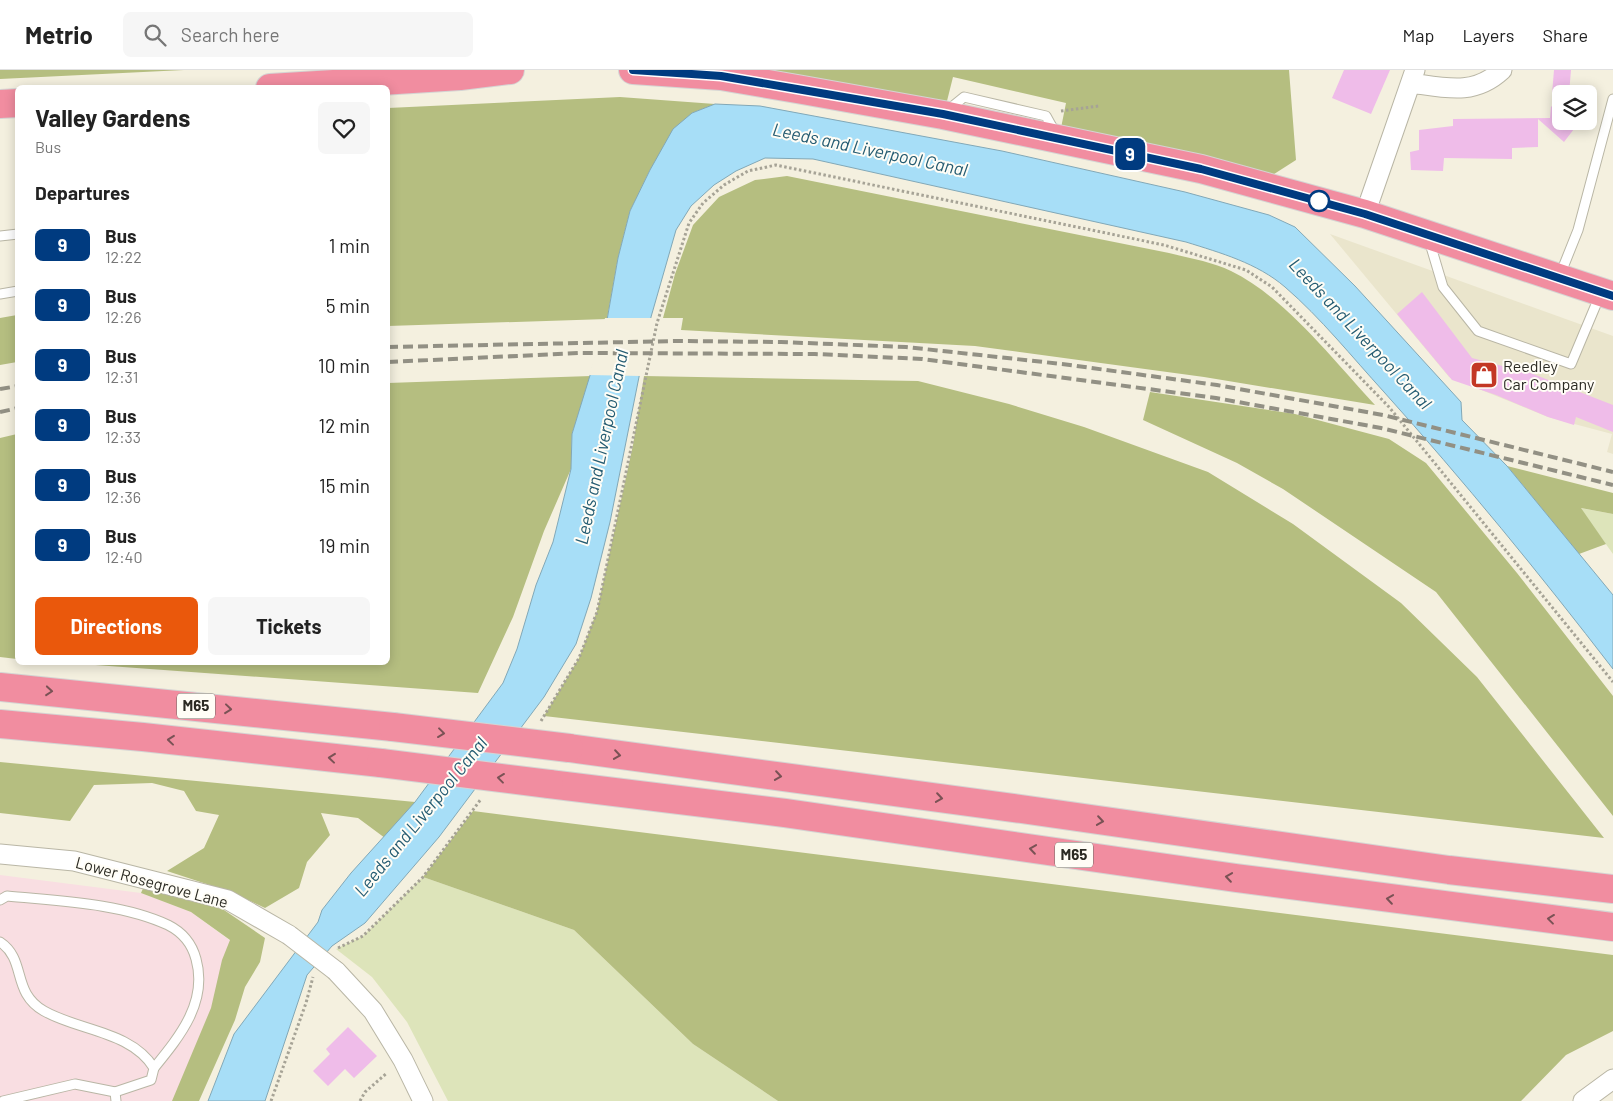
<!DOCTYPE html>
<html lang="en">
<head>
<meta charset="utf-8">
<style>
  body { margin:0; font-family:Barlow,sans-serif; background:#f6f6f6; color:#222; height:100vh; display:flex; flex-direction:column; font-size:19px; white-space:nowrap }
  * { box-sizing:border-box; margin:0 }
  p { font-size:16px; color:#767676 }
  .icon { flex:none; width:28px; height:28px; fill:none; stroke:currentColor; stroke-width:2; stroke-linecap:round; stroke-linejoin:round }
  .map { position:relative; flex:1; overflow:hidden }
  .details { position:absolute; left:15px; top:15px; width:375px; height:580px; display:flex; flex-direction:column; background:#fff; border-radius:8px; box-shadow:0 2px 12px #0003 }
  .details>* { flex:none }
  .badge { padding:0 10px; border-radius:8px; font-size:18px; line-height:32px }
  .tools { position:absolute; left:1552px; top:15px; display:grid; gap:10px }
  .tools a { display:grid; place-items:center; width:45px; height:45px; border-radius:8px; background:#fff; box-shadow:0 2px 12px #0003; font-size:25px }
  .map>.badge { position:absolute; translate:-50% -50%; box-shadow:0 0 0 2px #fff }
  h2 { padding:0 20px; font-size:19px; line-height:45px }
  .round { display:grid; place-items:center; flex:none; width:52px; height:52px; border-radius:8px; background:#f6f6f6 }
  .overview { display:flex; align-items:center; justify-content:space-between; height:85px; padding:0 20px }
  h1 { font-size:24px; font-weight:700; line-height:38px }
  .cta { display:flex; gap:10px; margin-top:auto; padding:10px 20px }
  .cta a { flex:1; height:58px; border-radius:8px; background:#ea580c; color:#fff; font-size:20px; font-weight:700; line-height:58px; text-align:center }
  .cta a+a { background:#f6f6f6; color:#222 }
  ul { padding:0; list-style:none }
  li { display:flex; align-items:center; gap:15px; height:60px; padding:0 20px }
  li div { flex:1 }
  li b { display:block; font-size:19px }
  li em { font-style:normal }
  li .badge { min-width:55px; font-weight:700; text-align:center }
  header { display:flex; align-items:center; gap:30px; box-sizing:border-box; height:70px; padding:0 25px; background:#fff; border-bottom:1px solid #e0e0e0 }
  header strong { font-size:24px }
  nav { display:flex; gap:28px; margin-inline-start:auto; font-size:18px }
  .search { width:350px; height:45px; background:#f6f6f6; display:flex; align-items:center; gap:12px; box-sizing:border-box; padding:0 18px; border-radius:8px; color:#767676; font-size:19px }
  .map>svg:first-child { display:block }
  .built { fill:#eae5cc }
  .industrial { fill:#f9dee2 }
  .green { fill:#dde4ba }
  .forest { fill:#b5be80 }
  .water { fill:#a7def7; stroke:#82a8b7 }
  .pier { fill:#f4f0df }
  .building { fill:#efbce9 }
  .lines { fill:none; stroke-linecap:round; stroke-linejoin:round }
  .lane-casing { stroke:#b9b6a5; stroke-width:11 }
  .street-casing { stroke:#b9b6a5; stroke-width:21 }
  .highway-casing { stroke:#d5d4d3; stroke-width:30 }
  .path { stroke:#a6a396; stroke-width:3; stroke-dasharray:2.5 2.5; stroke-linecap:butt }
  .lane { stroke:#fff; stroke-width:9 }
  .street { stroke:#fff; stroke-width:19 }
  .highway { stroke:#f18da0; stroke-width:28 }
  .rail { stroke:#929084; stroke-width:4; stroke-dasharray:10 5; stroke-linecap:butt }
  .street-bridge-casing { stroke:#b9b6a5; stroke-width:21; stroke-linecap:butt }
  .highway-bridge-casing { stroke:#d5d4d3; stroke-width:30; stroke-linecap:butt }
  .street-bridge { stroke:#fff; stroke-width:19 }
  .highway-bridge { stroke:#f18da0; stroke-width:28 }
  .oneway { stroke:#7a5255 }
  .line-casing { stroke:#fff; stroke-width:11 }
  .line { stroke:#003b80; stroke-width:8 }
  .stop-dot { fill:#fff; stroke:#003b80; stroke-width:2.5 }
  .labels { text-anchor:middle; stroke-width:4; stroke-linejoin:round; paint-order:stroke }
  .shield { fill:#fffdf6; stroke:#6b6962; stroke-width:1 }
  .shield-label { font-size:15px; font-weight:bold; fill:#2b2a23 }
  .poi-label { font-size:16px; fill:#2b2a23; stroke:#fffdf6; text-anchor:start }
  .street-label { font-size:16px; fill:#2b2a23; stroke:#fffdf6 }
  .water-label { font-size:18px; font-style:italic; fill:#255c72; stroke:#fffdf6 }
</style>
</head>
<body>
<header>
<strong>Metrio</strong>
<div class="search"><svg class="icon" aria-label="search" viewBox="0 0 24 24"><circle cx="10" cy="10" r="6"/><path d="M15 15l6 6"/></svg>Search here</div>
<nav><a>Map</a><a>Layers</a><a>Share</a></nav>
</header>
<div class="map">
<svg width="1613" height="1031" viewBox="0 0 1613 1031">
  <rect width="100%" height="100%" fill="#f4f0df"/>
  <!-- built -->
  <path class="built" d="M1330,164L1613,266V384L1607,382L1612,364L1548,347L1449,307Z"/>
  <!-- industrial -->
  <path class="industrial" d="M0,805L141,823L191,842L247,883L190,1031H0Z"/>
  <!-- green -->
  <g class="green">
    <path d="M1580,438L1613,444V484Z"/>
    <path d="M423,807L574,860L693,974L778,1031H448L407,952L372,907L336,879L363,866Z"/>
  </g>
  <!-- forest -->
  <g class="forest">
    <path d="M0,0H184L0,9Z"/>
    <path d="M772,0H1289L1296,90L1271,106L1061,58L1066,33L953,7L946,35Z"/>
    <path d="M620,27L715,34L692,43L650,100L630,141L618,188L607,249L388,256V38Z"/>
    <path d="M787,106L1169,183C1189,188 1213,192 1231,201C1285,227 1334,291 1375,335L1204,307L975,276L681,260L683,248H663L675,204L693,155L719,127L755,110Z"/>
    <path d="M17,245V292L0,295V248Z"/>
    <path d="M591,306L572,364L571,399L544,461L513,547L478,623L68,593L388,592V313Z"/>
    <path d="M644,306L918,311L1009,334L1084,357L1208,402L1293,454L1401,533L1477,607L1604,768L544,646L579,588L597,541L633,375Z"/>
    <path d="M1150,322L1295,344L1389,369L1426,393L1517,503L1613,626V746L1436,522L1283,419L1237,393L1143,350Z"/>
    <path d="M17,364H18L17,589L0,587V368Z"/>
    <path d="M1507,396L1613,423V444L1581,438L1606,474L1579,484Z"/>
    <path d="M0,692L415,732L385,768L358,748L321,743L330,765L307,792L299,818L265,838L231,822L167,801L204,778L219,745L196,741L184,721L152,713L94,715L70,751L0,743Z"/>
    <path d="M473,741L1613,885V961L1566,985L1521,1031H778L693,974L574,860L423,807Z"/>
    <path d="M145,814L224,840L265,868L260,892L245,917L235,950L199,1031H172L211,938L222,890L230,870L191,842L141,823Z"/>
  </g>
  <!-- water -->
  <path class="water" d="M715,34L760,36L1002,81L1185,122L1269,145L1295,157L1355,216L1461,332L1462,350L1507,396L1613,525V599C1540,504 1464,411 1384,322C1352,287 1321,248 1285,217C1257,193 1221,183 1186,172L813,89L765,88L736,101L714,115L691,136L676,160L651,247L610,452L591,528L576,574L544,627L439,767L365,853L332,876L307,905L265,1031H208L234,964L318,852L322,840L351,803L415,732L503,613L517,579L536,515L553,472L571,399L572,364L607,250L618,188L630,141L650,100L673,59L692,43Z"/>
  <!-- pier -->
  <path class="pier" d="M605,248H654L641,306L589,305Z"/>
  <!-- building -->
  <g class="building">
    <path d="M1344,0H1390L1371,44L1332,28Z"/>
    <path d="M1554,0H1571L1569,24H1552Z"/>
    <path d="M1551,36L1561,46V51H1567L1574,59L1564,72L1538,49V77L1512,78V89L1444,88L1443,101L1411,100L1410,82L1419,80V60L1453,56V49L1550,48Z"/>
    <path d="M1422,222L1472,288L1506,297L1507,294L1613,335V362L1576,347L1574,355L1548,347L1496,325L1452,310L1397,244Z"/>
    <path d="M348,957L377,986L354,1008L345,999L328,1016L313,1001L330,984L326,979Z"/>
  </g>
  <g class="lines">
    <defs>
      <g id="lane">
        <path d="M948,40L964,27L1046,46L1056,64"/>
        <path d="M0,166L18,164"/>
        <path d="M1429,170L1443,217L1478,261L1571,294L1600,225"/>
        <path d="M1560,205L1578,160L1613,29"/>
        <path d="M0,224L18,221"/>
        <path d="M0,830L7,826C57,831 121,833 168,855C182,862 192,874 196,889C208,932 180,966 154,998"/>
        <path d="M0,872C27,890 11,922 44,941C79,961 131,961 154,998L151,1010L115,1022"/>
        <path d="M3,1031L75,1014L115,1022L116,1031"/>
      </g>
      <g id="street">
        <path d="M1411,13C1446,18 1474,26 1502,0"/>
        <path d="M1365,144L1415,0"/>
        <path d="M0,784L74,791L228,830L289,865"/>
        <path d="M336,901L373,941L403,990L423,1031"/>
        <path d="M1583,1031L1613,1009"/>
      </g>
      <g id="highway">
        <path d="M633,0L721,6L797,19L943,45L1201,99L1365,144L1613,226"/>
        <path d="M270,18L460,6L510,0"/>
        <path d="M0,34L18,33"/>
        <path d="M0,617L393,657"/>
        <path d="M0,654L143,667L381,693"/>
        <path d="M569,678L1021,739L1449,800L1613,819"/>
        <path d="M549,714L785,743L1236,808L1613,857"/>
      </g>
    </defs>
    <!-- lane casing -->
    <use href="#lane" class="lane-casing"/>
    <!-- street casing -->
    <use href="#street" class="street-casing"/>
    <!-- highway casing -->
    <use href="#highway" class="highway-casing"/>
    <!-- path -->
    <g class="path">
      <path d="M1061,41L1099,36"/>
      <path d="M541,651L579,588L597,542L657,253L689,153L703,133L724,115L748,101L776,95L1164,175L1246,200L1272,217L1389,337L1613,612"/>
      <path d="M338,878L363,866L423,807L481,729"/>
      <path d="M271,1031L306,933L313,907"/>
      <path d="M360,1031L365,1022L387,1003"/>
    </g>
    <!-- lane -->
    <use href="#lane" class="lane"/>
    <!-- street -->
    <use href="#street" class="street"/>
    <!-- highway -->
    <use href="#highway" class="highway"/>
    <!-- rail -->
    <g class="rail">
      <path d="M388,277L678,271L781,272L906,277L1062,294L1217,315L1383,345L1613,402"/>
      <path d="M388,292L580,283L815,284L922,289L1216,328L1381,358L1613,415"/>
      <path d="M0,319L18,316"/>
      <path d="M0,342L18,338"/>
    </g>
    <defs>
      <path id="street-bridge" d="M289,865L336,901"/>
      <g id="highway-bridge">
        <path d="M393,657L569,678"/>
        <path d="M381,693L549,714"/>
      </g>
    </defs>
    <!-- street-bridge casing -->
    <use href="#street-bridge" class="street-bridge-casing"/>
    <!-- highway-bridge casing -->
    <use href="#highway-bridge" class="highway-bridge-casing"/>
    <!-- street-bridge -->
    <use href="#street-bridge" class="street-bridge"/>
    <!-- highway-bridge -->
    <use href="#highway-bridge" class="highway-bridge"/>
  </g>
  <!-- one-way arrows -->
  <defs><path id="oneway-chevron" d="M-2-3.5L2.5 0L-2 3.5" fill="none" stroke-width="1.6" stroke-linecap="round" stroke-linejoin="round" transform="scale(1.25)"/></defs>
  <g class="oneway">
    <use href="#oneway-chevron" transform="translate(49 621) rotate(5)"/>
    <use href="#oneway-chevron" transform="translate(228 639) rotate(6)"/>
    <use href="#oneway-chevron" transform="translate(441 663) rotate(7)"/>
    <use href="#oneway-chevron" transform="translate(171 670) rotate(-174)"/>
    <use href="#oneway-chevron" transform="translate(617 685) rotate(8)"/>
    <use href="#oneway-chevron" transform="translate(332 688) rotate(-174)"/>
    <use href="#oneway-chevron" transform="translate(778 706) rotate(8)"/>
    <use href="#oneway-chevron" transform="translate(501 708) rotate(-173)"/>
    <use href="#oneway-chevron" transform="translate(939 728) rotate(8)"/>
    <use href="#oneway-chevron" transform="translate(1100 751) rotate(8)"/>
    <use href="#oneway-chevron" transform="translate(1033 779) rotate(-172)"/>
    <use href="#oneway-chevron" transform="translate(1229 807) rotate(-172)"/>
    <use href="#oneway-chevron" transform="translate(1390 829) rotate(-172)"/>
    <use href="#oneway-chevron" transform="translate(1551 849) rotate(-173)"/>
  </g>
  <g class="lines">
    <defs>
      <path id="line" d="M633,0L721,6L797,19L943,44L1201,99L1365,144L1613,226"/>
    </defs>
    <!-- line casing -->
    <use href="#line" class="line-casing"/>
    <!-- line -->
    <use href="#line" class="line"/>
  </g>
  <!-- icons -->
  <defs>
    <symbol id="shop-square" viewBox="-11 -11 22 22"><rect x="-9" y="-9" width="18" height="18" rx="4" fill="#c33725" stroke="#fffdf6"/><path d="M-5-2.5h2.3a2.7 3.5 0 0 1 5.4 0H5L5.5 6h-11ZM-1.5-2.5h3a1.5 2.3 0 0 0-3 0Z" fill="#fff"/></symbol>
  </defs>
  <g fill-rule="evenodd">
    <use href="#shop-square" x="1468" y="289" width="32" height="32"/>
  </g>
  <!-- markers -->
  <circle class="stop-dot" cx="1319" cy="131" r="10"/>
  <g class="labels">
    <!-- shield labels -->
    <g class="shield">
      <rect x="177" y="623.5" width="38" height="25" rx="4"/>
      <rect x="1055" y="772.5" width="38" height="25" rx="4"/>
    </g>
    <g class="shield-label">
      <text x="196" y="641">M65</text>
      <text x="1074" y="790">M65</text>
    </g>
    <!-- poi labels -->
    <g class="poi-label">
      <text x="1503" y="302">Reedley<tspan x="1503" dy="18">Car Company</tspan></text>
    </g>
    <!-- street labels -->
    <g class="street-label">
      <text transform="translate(152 812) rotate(15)" y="6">Lower Rosegrove Lane</text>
    </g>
    <!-- water labels -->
    <g class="water-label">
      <text transform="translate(870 80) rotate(12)" y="6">Leeds and Liverpool Canal</text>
      <text transform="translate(1360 264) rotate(47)" y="6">Leeds and Liverpool Canal</text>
      <text transform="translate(602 377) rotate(-78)" y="6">Leeds and Liverpool Canal</text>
      <text transform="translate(421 747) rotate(-51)" y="6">Leeds and Liverpool Canal</text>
    </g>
  </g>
</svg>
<div class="tools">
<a><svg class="icon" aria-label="layers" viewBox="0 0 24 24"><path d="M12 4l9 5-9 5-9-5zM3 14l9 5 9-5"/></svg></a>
</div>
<b class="badge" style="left:1130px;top:84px;background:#003b80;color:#fff">9</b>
<section class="details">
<div class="overview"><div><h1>Valley Gardens</h1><p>Bus</p></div><a class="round"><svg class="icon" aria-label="heart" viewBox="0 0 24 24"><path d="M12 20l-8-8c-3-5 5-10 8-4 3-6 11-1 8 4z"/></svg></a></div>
<h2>Departures</h2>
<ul>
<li><span class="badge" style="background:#003b80;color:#fff">9</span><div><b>Bus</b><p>12:22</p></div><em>1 min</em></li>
<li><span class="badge" style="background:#003b80;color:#fff">9</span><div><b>Bus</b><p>12:26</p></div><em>5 min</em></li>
<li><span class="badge" style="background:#003b80;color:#fff">9</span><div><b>Bus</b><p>12:31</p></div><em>10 min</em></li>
<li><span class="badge" style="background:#003b80;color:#fff">9</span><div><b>Bus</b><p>12:33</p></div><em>12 min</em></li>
<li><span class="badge" style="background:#003b80;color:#fff">9</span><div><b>Bus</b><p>12:36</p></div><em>15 min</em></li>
<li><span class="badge" style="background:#003b80;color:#fff">9</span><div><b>Bus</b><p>12:40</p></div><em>19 min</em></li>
</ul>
<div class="cta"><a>Directions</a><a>Tickets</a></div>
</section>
</div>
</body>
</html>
